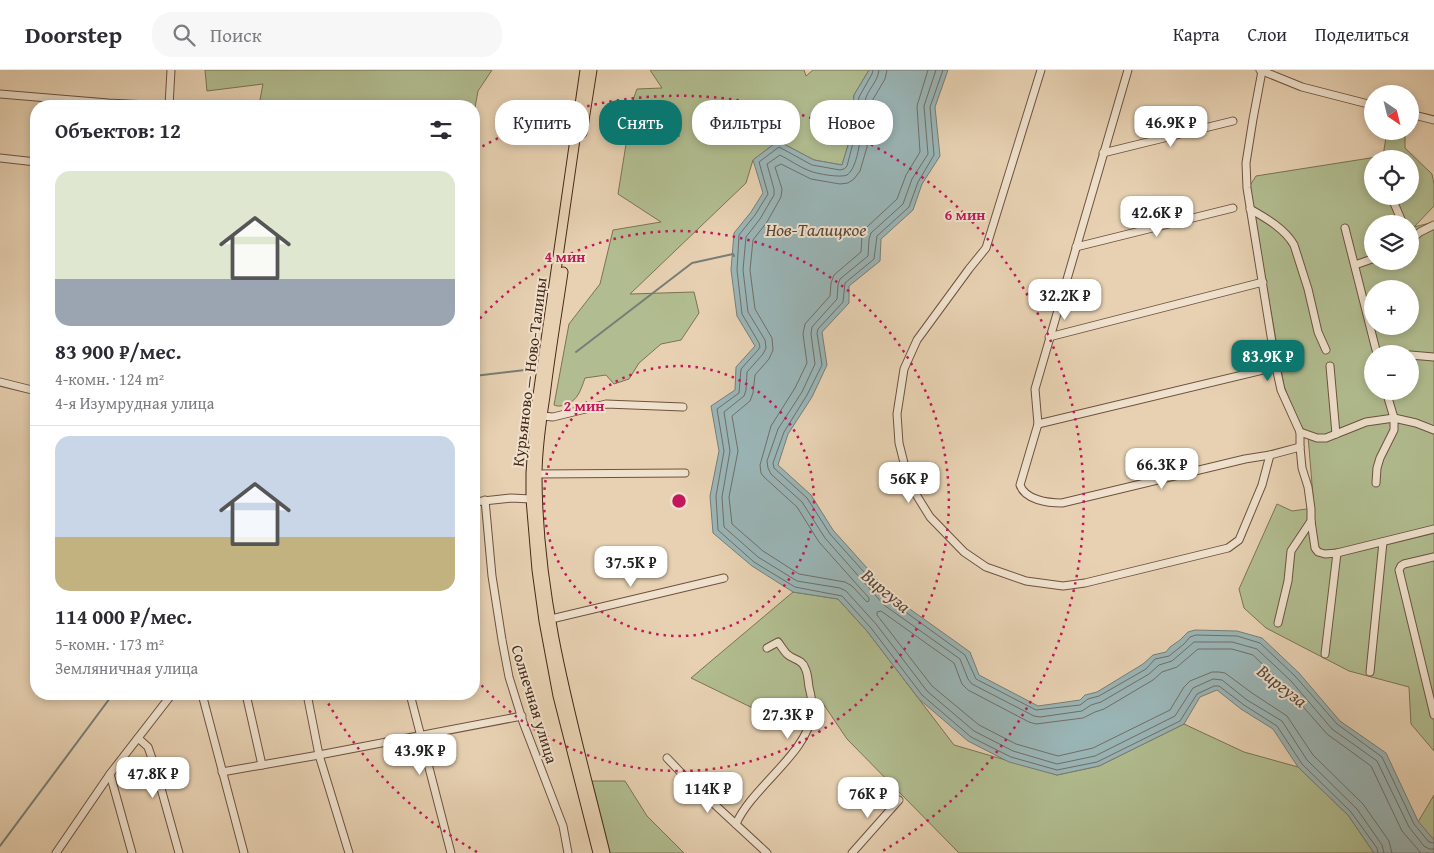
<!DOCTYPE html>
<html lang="ru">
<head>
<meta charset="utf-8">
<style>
	body { margin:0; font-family:"Gentium Book Plus",serif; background:#f7f7f7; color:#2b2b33; height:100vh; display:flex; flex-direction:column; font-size:19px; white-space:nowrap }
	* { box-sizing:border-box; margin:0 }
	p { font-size:16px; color:#7c7c81 }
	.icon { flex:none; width:28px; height:28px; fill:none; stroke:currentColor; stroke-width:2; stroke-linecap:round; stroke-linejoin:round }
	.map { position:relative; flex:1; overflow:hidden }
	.drawer { position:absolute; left:30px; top:30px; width:450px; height:600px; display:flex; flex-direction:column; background:#fff; border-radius:20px; box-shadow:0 2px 8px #0003 }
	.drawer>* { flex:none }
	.banner { position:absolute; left:495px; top:30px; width:475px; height:45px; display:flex; gap:10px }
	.needle { width:32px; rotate:145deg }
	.controls { position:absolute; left:1364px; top:15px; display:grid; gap:10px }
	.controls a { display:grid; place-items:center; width:55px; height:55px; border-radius:50%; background:#fff; box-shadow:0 2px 8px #0003; font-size:25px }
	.price { position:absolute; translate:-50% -42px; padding:0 11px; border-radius:10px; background:#fff; color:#222; font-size:16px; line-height:32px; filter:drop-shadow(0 1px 2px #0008) }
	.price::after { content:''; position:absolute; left:50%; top:30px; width:15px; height:11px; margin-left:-8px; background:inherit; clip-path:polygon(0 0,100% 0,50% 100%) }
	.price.active { background:#0f766e; color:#fff }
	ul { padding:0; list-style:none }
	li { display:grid; align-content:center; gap:10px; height:265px; padding:0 25px }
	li+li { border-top:1px solid #e1e1e2 }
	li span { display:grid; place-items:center; height:155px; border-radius:15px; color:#555 }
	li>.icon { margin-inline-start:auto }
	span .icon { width:90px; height:90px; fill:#fffc; stroke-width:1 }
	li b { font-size:21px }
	h2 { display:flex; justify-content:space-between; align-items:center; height:60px; padding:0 25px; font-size:21px }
	.pill { padding:0 18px; border-radius:20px; background:#fff; box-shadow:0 2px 8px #0003; font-size:18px; line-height:45px }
	.pill.active { background:#0f766e; color:#fff }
	header { display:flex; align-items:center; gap:30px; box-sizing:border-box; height:70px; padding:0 25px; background:#fff; border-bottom:1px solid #e1e1e2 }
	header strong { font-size:24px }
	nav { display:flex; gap:28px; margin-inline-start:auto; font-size:18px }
	.search { width:350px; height:45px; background:#f7f7f7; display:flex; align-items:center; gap:12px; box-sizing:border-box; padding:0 18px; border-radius:20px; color:#7c7c81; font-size:19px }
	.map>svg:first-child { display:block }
	.green { fill:#b1bd90; stroke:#7c7254; fill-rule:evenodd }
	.water { fill:#9ab5b6; stroke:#787d77 }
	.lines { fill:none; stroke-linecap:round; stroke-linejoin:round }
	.shore { stroke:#706e67; stroke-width:1 }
	.stream { stroke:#787d77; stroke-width:2 }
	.minor-casing { stroke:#6e523e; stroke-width:9 }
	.major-casing { stroke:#462818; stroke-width:11 }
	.minor { stroke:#efe1cd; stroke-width:7 }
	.major { stroke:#e7d1b2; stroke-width:9 }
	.ring { fill:none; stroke:#c2185b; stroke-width:2.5; stroke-dasharray:2.5 5 }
	.labels { text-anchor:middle; stroke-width:4; stroke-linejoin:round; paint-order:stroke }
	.street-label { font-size:16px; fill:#462818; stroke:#efe1cd }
	.water-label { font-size:18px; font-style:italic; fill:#574438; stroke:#efe1cd }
	.centre { fill:#c2185b; stroke:#efe1cd; stroke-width:2.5 }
	.ring-label { font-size:15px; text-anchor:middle; font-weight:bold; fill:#c2185b; stroke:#efe1cd; stroke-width:4; stroke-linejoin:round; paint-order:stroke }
</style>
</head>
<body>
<header>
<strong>Doorstep</strong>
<div class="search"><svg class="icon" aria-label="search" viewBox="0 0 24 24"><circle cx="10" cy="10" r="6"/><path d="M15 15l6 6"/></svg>Поиск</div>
<nav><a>Карта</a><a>Слои</a><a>Поделиться</a></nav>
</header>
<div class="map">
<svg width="1434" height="783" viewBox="0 0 1434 783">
	<rect width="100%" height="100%" fill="#e7d1b2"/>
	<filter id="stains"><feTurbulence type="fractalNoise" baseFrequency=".004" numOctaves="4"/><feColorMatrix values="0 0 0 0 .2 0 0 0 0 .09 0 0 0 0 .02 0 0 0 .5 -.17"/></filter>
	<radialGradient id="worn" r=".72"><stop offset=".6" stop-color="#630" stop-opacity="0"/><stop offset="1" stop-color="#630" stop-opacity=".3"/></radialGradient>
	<g class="green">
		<polygon points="205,0 492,0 478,21 474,43 474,36 260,36 259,35 263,14 207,21"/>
		<path d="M650,0H804L806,6L813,0H869L854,25L849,72L842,95L814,90L778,71L753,90L746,113L630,224L694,222L699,243L681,270L661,274L639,293L629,309L614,314L606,305L585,308C581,319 578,331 566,334C561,336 559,337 554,335L569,254L600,214L613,160L661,152L618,124L627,68L680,66L625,52L637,19L662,18Z"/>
		<path d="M1387,61H1405V78L1432,104L1434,114V136L1414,157L1434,152V681L1411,654L1409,617L1349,601L1266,558L1244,538L1239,519L1277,434L1292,441L1314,438L1308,366L1298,351L1284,316L1249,117L1256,106L1383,86ZM1372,89H1410V126H1372ZM1372,154H1410V191H1372ZM1372,219H1410V256H1372ZM1372,284H1410V321H1372Z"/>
		<polygon points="793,522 838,529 867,561 954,675 1057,705 1099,696 1184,654 1244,682 1298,697 1348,745 1374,783 959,783 847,669 822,632 799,630 767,645 691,608"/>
		<polygon points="592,711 625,711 647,746 684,783 610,783"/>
		<polygon points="1434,725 1434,770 1418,752"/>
	</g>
	<polygon class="water" points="869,0 948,0 935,37 940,86 922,114 913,140 881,169 880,191 849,216 849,233 822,262 827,295 812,327 788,364 778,395 811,425 833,460 893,527 970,582 979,605 1038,636 1080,630 1085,625 1097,622 1143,594 1153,585 1166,582 1170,577 1180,570 1188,562 1195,560 1237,561 1262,568 1299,603 1340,651 1386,683 1418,751 1434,770 1434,783 1374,783 1348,745 1298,697 1273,659 1241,639 1217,620 1200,627 1184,654 1099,696 1057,705 1009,692 968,671 919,629 867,561 838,529 793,522 752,496 713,463 710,426 719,381 711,336 735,320 736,297 755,276 737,246 731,200 734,163 751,142 763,123 753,90 778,71 814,90 842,95 849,72 854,25"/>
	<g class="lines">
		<g class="shore">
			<polyline points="873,0 872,4 859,27 853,73 847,96 844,99 840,100 812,95 779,77 759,92 768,124 755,145 739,165 737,200 742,244 759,273 760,277 758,280 741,299 739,323 717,339 724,381 716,426 718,460 754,492 795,517 842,526 871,558 922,625 971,667 1011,687 1057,700 1097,692 1180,651 1197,624 1214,616 1219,616 1244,635 1277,656 1302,694 1351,742 1377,778 1378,783"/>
			<path d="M879,0C878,12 867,20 865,31C862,46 861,96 847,105C841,108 817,104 810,101C799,97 790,90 780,85L767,94L774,119V125L760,149L746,167L743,200L748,242L765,270L766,278L763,284L747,302L746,320L744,326L724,342L730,381L722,427L724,457L758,487L797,511L840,518L846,521L876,554L927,621L974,661L1013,681L1057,694L1095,686L1175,646L1193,618L1213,609L1222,610L1247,630L1282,651L1307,690L1357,739L1382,775L1384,783"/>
			<polyline points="887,0 885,9 872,31 867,77 860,101 854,109 848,113 840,114 811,109 781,94 775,97 782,119 781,127 767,152 753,170 750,200 755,239 772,268 773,280 769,289 755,305 753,323 750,331 732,346 738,381 729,427 732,454 763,481 799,504 845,512 852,516 867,532 869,531 869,528 819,472 797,437 764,407 761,403 760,395 771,356 795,318 807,293 803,264 805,254 830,226 831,213 834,205 861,182 862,166 864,160 868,156 897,129 906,105 920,82 917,36 928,0"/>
			<polyline points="936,0 924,36 928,84 912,109 903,134 871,163 869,169 868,186 840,209 838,215 837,229 812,257 811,264 815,294 802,322 778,359 767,391 768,398 771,404 802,432 825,468 884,535 960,589 968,609 972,614 1034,646 1040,647 1082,641 1091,635 1101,632 1149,604 1159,595 1172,591 1194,572 1232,572 1257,579 1291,611 1332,659 1377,691 1409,757 1424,776 1429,779 1434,779"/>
			<polyline points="943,0 930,37 934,85 918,112 909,137 877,166 874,189 845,213 843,232 818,259 817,263 822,295 807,325 784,362 773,393 774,398 807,428 830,464 889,530 965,585 976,609 1036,640 1080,635 1088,629 1099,626 1146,599 1155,589 1169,586 1184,574 1190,567 1196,565 1237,566 1260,573 1295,606 1337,654 1382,687 1414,754 1429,772 1434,773"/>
			<polyline points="1392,783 1389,771 1363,734 1313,685 1287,646 1252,623 1225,603 1219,602 1212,602 1190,611 1184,617 1170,640 1093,678 1058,686 1016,674 979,655 932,616 877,545 877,542 881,541 954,593 962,614 968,620 1029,652 1036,654 1083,648 1095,642 1104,639 1153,610 1162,602 1177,597 1198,579 1232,579 1253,585 1285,616 1327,664 1371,696 1402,761 1421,783"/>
		</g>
		<g class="stream">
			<polyline points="576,282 692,193 733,184 734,186"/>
			<polyline points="474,306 525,300"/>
			<polyline points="0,776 113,624"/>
		</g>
		<g class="minor-casing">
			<g id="minor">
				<polyline points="1041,0 986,178 969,199 917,270 904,299 897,344 899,373 907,405 917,426 930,447 964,482 986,497 1026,511 1063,516 1085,513 1228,478 1239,470 1262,415 1270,385"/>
				<path d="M1128,0L1035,319L1038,354L1020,415C1025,430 1048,433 1062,433L1245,389L1270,385L1300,377"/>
				<polyline points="1260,0 1302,17 1372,35"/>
				<polyline points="1262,1 1253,49 1246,93 1247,118 1276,297 1281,320 1300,362 1300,377 1302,398 1308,417 1311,439 1311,451 1315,478 1318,482 1325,484 1337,483 1434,459"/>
				<polyline points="0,24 108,33 169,36 171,0"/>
				<polyline points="1410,44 1434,50"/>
				<polyline points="1103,83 1233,51"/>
				<polyline points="0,88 36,92"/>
				<polyline points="1391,126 1403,154"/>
				<path d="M1250,139C1266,148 1285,159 1294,175L1308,219L1318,262L1326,280"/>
				<polyline points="1345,158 1377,284"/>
				<polyline points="1410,170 1420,162 1434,155"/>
				<polyline points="1076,177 1233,138"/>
				<polyline points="1355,195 1372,189"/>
				<polyline points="1049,267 1263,212"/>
				<polyline points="1377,282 1395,284"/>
				<polyline points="1410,285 1434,287"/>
				<polyline points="1330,296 1336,364"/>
				<polyline points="0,312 36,321"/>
				<polyline points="542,346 553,347 606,334 683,337"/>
				<polyline points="1038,354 1276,297"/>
				<polyline points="1300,362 1317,368 1326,368 1366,352 1394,348 1416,353 1434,360"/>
				<polyline points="537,404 685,403"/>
				<polyline points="1376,413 1377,398 1380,388 1394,360 1394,348 1386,321"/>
				<polyline points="485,430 492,506 502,570 509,607 523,652 563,756 568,783"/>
				<polyline points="474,432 511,428 531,429"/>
				<polyline points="547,550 724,508"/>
				<polyline points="1278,553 1288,511 1291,481 1311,451"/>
				<polyline points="1325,584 1337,483"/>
				<polyline points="1370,602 1383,472"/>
				<polyline points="202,624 244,783"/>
				<polyline points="246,624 262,695"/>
				<polyline points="307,624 319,685 349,783"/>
				<polyline points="410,624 451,783"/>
				<polyline points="1434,645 1399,500 1401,496 1404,494 1434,487"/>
				<polyline points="138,668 148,677 155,697 179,783"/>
				<polyline points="667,688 687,709 767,783"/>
				<polyline points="222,702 319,685 522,646"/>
				<polyline points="110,704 132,783"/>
				<path d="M736,754C752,717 808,683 812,643C813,635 811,625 809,617C808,611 808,603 805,598C802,589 793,590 787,584C784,581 781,576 778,572L767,578"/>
				<polyline points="56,783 110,704 172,624"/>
				<polyline points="852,783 899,730"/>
			</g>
		</g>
		<g class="major-casing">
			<g id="major">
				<polyline points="585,0 535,346 531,403 531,429 537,500 544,551 558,626 598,783"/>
				<polyline points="582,63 592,0"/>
				<path d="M563,202C557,243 550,284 545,326C541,352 537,378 537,405C537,535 574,657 605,783"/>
			</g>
		</g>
		<use href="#minor" class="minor"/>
		<use href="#major" class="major"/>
	</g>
	<g class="ring">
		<circle cx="679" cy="431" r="135"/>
		<path d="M475 254A270 270 0 1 1 475 608"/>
		<path d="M477 782A405 405 0 0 1 323 624M476 80A405 405 0 1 1 881 782"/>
	</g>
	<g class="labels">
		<g class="street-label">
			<text transform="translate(529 302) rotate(-83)" y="6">Курьяново — Ново-Талицы</text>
			<text transform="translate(535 634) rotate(73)" y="6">Солнечная улица</text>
		</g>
		<g class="water-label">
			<text x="816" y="166">Нов-Талицкое</text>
			<text transform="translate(886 521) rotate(40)" y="6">Виргуза</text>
			<text transform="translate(1282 616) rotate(38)" y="6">Виргуза</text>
		</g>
	</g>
	<circle cx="679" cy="431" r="8" class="centre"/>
	<g class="ring-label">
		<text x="965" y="150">6 мин</text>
		<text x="565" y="192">4 мин</text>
		<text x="584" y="341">2 мин</text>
	</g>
	<rect width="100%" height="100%" filter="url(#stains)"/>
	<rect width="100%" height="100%" fill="url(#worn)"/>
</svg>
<div class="controls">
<a><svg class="needle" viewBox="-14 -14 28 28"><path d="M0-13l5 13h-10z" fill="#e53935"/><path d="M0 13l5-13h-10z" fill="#7c7c81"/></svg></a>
<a><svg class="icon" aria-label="locate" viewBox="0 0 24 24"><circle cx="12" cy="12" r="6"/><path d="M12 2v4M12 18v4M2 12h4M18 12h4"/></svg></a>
<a><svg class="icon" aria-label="layers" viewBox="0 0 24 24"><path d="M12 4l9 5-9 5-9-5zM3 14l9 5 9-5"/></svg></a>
<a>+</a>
<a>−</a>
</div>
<b class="price" style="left:1171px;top:78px">46.9K ₽</b>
<b class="price" style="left:1157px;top:168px">42.6K ₽</b>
<b class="price" style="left:1065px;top:251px">32.2K ₽</b>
<b class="price active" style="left:1268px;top:312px">83.9K ₽</b>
<b class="price" style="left:1162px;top:420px">66.3K ₽</b>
<b class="price" style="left:909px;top:434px">56K ₽</b>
<b class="price" style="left:631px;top:518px">37.5K ₽</b>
<b class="price" style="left:788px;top:670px">27.3K ₽</b>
<b class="price" style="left:420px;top:706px">43.9K ₽</b>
<b class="price" style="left:153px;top:729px">47.8K ₽</b>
<b class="price" style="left:708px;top:744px">114K ₽</b>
<b class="price" style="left:868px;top:749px">76K ₽</b>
<div class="banner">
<a class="pill">Купить</a>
<a class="pill active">Снять</a>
<a class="pill">Фильтры</a>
<a class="pill">Новое</a>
</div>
<section class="drawer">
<h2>Объектов: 12<svg class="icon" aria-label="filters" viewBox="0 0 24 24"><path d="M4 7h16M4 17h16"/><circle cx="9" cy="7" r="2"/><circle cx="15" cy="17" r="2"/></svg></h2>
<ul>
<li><span style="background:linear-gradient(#dfe7d0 70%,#9aa5b1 0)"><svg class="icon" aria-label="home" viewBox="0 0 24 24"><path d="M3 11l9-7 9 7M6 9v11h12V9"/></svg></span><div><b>83 900 ₽/мес.</b><p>4-комн. · 124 m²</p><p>4-я Изумрудная улица</p></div></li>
<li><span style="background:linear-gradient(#c9d6e8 65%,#c2b280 0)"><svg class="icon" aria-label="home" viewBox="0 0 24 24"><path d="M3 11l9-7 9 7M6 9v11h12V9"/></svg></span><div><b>114 000 ₽/мес.</b><p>5-комн. · 173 m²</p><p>Земляничная улица</p></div></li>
</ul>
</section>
</div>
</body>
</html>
